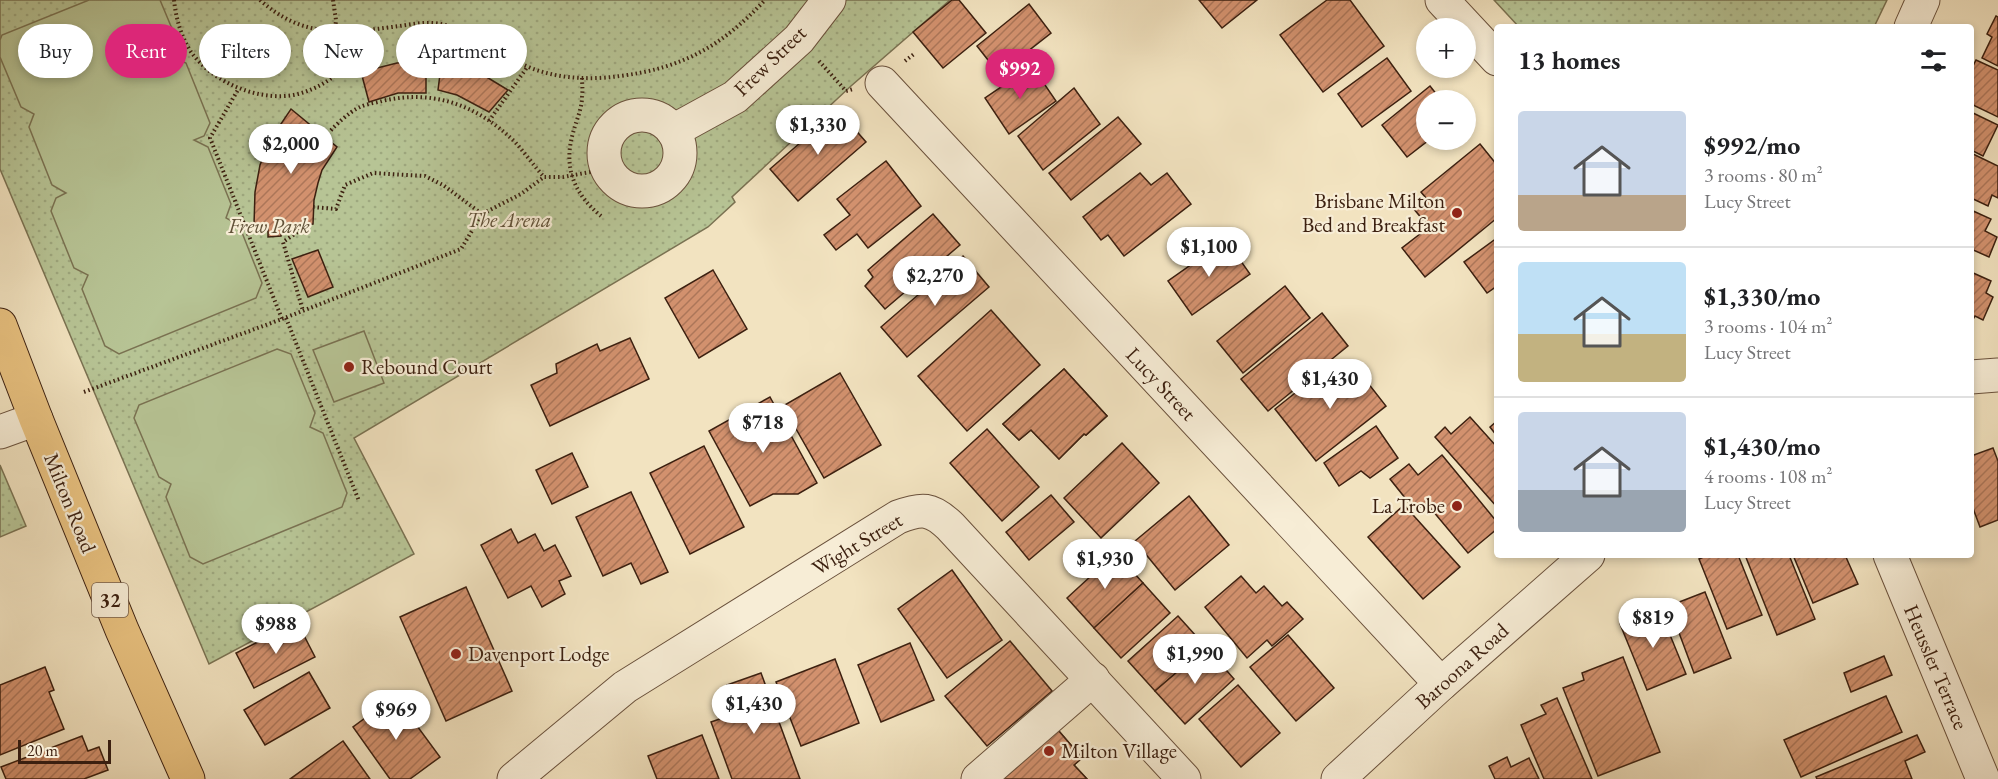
<!DOCTYPE html>
<html lang="en">
<head>
<meta charset="utf-8">
<style>
	body { margin:0; font-family:"EB Garamond",serif; background:#f2f2f2; color:#202124; height:100vh; display:flex; flex-direction:column; font-size:22px; white-space:nowrap }
	* { box-sizing:border-box; margin:0 }
	p { font-size:20px; color:#757577 }
	.icon { flex:none; width:33px; height:33px; fill:none; stroke:currentColor; stroke-width:2; stroke-linecap:round; stroke-linejoin:round }
	.map { position:relative; flex:1; overflow:hidden }
	.details { position:absolute; left:1494px; top:24px; width:480px; height:534px; display:flex; flex-direction:column; background:#fff; border-radius:6px; box-shadow:0 3px 9px #0003 }
	.details>* { flex:none }
	.guide { position:absolute; left:18px; top:24px; width:570px; height:54px; display:flex; gap:12px }
	.tools { position:absolute; left:1416px; top:18px; display:grid; gap:12px }
	.tools a { display:grid; place-items:center; width:60px; height:60px; border-radius:50%; background:#fff; box-shadow:0 3px 9px #0003; font-size:30px }
	.scale { position:absolute; left:18px; bottom:15px; width:93px; box-sizing:border-box; padding-left:6px; border:3px solid #3c2010; border-top:0; font-size:16px; line-height:21px; white-space:nowrap; color:#3c2010; -webkit-text-stroke:4px #f7edd6; paint-order:stroke }
	.price { position:absolute; translate:-50% -51px; padding:0 14px; border-radius:21px; background:#fff; color:#222; font-size:20px; line-height:39px; filter:drop-shadow(0 2px 3px #0008) }
	.price::after { content:''; position:absolute; left:50%; top:36px; width:18px; height:14px; margin-left:-9px; background:inherit; clip-path:polygon(0 0,100% 0,50% 100%) }
	.price.on { background:#db2777; color:#fff }
	ul { padding:0; list-style:none }
	li { display:flex; align-items:center; gap:18px; height:150px; padding:0 24px }
	li+li { border-top:2px solid #e0e0e0 }
	li span { display:grid; place-items:center; flex:none; width:168px; height:120px; border-radius:6px; color:#555 }
	li>.icon { margin-inline-start:auto }
	span .icon { width:72px; height:72px; fill:#fffc; stroke-width:1 }
	li b { font-size:26px }
	h2 { display:flex; justify-content:space-between; align-items:center; height:72px; padding:0 24px; font-size:26px }
	.pill { padding:0 21px; border-radius:27px; background:#fff; box-shadow:0 3px 9px #0003; font-size:21px; line-height:54px }
	.pill.on { background:#db2777; color:#fff }
	.map>svg:first-child { display:block }
	.park { fill:url(#park-dots); stroke:#7a7252; stroke-width:1.5 }
	.pitch { fill:#b7c495; stroke:#7a7252; stroke-width:1.5 }
	.building { fill:url(#building-hatch); stroke:#3c2010; stroke-width:1.5 }
	.lines { fill:none; stroke-linecap:round; stroke-linejoin:round }
	.minor-casing { stroke:#6a513c; stroke-width:35 }
	.major-casing { stroke:#3c2010; stroke-width:35 }
	.path { stroke:#3c2010; stroke-width:4; stroke-dasharray:1.5 3; stroke-linecap:butt }
	.minor { stroke:#f7edd6; stroke-width:33 }
	.major { stroke:#e9c280; stroke-width:33 }
	.poi-dot { fill:#8f2418; stroke:#f7edd6; stroke-width:2 }
	.labels { text-anchor:middle; stroke-width:4.5; stroke-linejoin:round; paint-order:stroke }
	.shield { fill:#f7edd6; stroke:#745e4b; stroke-width:1.5 }
	.shield-label { font-size:20px; font-weight:bold; fill:#3c2010 }
	.street-label { font-size:21px; fill:#3c2010; stroke:#f7edd6 }
	.poi-label { font-size:21px; fill:#3c2010; stroke:#f7edd6; text-anchor:start }
	.park-label { font-size:21px; font-style:italic; fill:#615138; stroke:#f7edd6 }
</style>
</head>
<body>
<div class="map">
<svg width="1998" height="779" viewBox="0 0 1998 779">
	<defs>
		<pattern id="park-dots" width="8" height="8" patternUnits="userSpaceOnUse" patternTransform="scale(1.5)"><rect width="8" height="8" fill="#b7c495"/><path d="M2 2h.1M6 6h.1" fill="none" stroke="#9ea87f" stroke-width="1.8" stroke-linecap="round"/></pattern>
		<pattern id="building-hatch" width="6" height="6" patternUnits="userSpaceOnUse" patternTransform="scale(1.5)"><rect width="6" height="6" fill="#d2916e"/><path d="M-1 1l2-2M0 6l6-6M5 7l2-2" fill="none" stroke="#ac7659"/></pattern>
	</defs>
	<rect width="100%" height="100%" fill="#f2e3c0"/>
	<filter id="stains"><feTurbulence type="fractalNoise" baseFrequency=".00333" numOctaves="4"/><feColorMatrix values="0 0 0 0 .2 0 0 0 0 .09 0 0 0 0 .02 0 0 0 .5 -.17"/></filter>
	<radialGradient id="worn" r=".72"><stop offset=".6" stop-color="#630" stop-opacity="0"/><stop offset="1" stop-color="#630" stop-opacity=".3"/></radialGradient>
	<g class="park">
		<polygon points="0,0 950,0 851,86 732,197 735,202 708,227 354,438 414,554 209,664 0,169"/>
		<polygon points="1494,0 1887,0 1874,27 1519,27"/>
		<polygon points="0,465 26,526 0,537"/>
	</g>
	<g class="pitch">
		<polygon points="89,0 160,0 178,43 173,58 186,63 210,123 204,136 194,140 208,147 231,204 226,218 239,225 262,283 256,298 119,354 105,346 82,289 88,275 74,268 51,211 56,198 66,193 52,185 29,127 34,114 21,107 0,57 0,40 2,35"/>
		<polygon points="364,331 384,383 334,402 313,350"/>
		<polygon points="277,349 291,354 315,413 310,427 323,433 347,493 342,507 203,564 190,557 166,497 171,484 159,477 134,418 139,405"/>
	</g>
	<g class="building">
		<polygon points="952,0 959,0 986,33 943,68 913,32"/>
		<polygon points="1199,0 1257,0 1222,28"/>
		<polygon points="1327,0 1350,0 1384,46 1323,92 1280,35"/>
		<polygon points="1029,4 1051,33 999,74 977,46"/>
		<polygon points="1996,16 1998,17 1998,66 1982,58 1992,37 1987,34"/>
		<polygon points="1387,58 1411,91 1362,127 1338,94"/>
		<polygon points="442,59 480,73 508,90 489,112 457,95 438,90"/>
		<polygon points="1976,60 1998,70 1998,117 1971,104 1971,70"/>
		<polygon points="426,61 426,93 398,93 369,102 361,72 397,63"/>
		<polygon points="1032,66 1056,101 1009,134 985,98"/>
		<polygon points="1430,86 1441,100 1426,100 1426,140 1429,140 1407,157 1382,125"/>
		<polygon points="1074,88 1100,124 1043,170 1018,136"/>
		<polygon points="291,109 337,147 322,170 318,183 314,200 313,224 281,226 281,236 268,237 268,225 254,225 255,192 260,165 270,140"/>
		<polygon points="838,110 866,142 798,201 770,169"/>
		<polygon points="1971,112 1998,125 1983,156 1971,150"/>
		<polygon points="1118,117 1141,144 1071,200 1049,173"/>
		<polygon points="1480,144 1497,165 1497,218 1425,277 1402,248 1429,227 1413,208 1426,198 1421,192"/>
		<polygon points="1971,153 1998,166 1998,198 1992,195 1988,206 1971,198"/>
		<polygon points="886,161 921,206 868,248 857,234 836,250 824,235 850,215 837,199"/>
		<polygon points="1140,173 1151,185 1167,173 1191,204 1124,256 1108,235 1101,240 1083,217"/>
		<polygon points="1971,210 1991,219 1985,231 1997,237 1989,257 1971,249"/>
		<polygon points="933,214 960,245 885,309 865,286 873,277 868,270"/>
		<polygon points="1497,238 1497,286 1487,293 1464,262"/>
		<polygon points="1226,240 1250,274 1192,315 1168,281"/>
		<polygon points="318,250 333,287 308,297 292,259"/>
		<polygon points="963,256 989,287 907,357 881,327"/>
		<polygon points="713,270 747,329 699,358 665,298"/>
		<polygon points="1971,272 1991,281 1986,293 1993,297 1983,320 1975,316 1971,323"/>
		<polygon points="1285,286 1310,318 1243,373 1217,341"/>
		<polygon points="991,310 1040,365 967,431 918,376"/>
		<polygon points="1322,313 1348,346 1268,411 1241,379"/>
		<polygon points="630,338 649,379 550,426 531,385 557,373 556,364 597,344 600,351"/>
		<polygon points="1353,364 1386,406 1316,461 1275,409 1324,370 1333,381"/>
		<polygon points="1064,369 1107,416 1086,435 1084,434 1059,459 1031,430 1019,440 1003,424"/>
		<polygon points="1064,369 1107,416 1086,435 1084,434 1059,459 1031,430 1019,440 1003,424"/>
		<polygon points="840,373 881,445 824,478 783,406"/>
		<polygon points="770,397 817,483 798,494 773,494 750,506 709,431"/>
		<polygon points="1470,417 1497,447 1497,507 1435,437 1445,427 1451,434"/>
		<polygon points="1497,421 1497,436 1490,427"/>
		<polygon points="1376,426 1398,458 1370,478 1361,471 1339,486 1324,463"/>
		<polygon points="987,429 1039,487 1002,521 950,463"/>
		<polygon points="1122,443 1159,483 1101,538 1064,498"/>
		<polygon points="704,446 744,527 690,554 650,473"/>
		<polygon points="1993,448 1998,461 1998,520 1980,527 1971,503 1971,456"/>
		<polygon points="572,453 588,487 552,504 536,470"/>
		<polygon points="1442,455 1497,522 1497,529 1468,553 1427,504 1414,509 1390,479 1409,464 1418,475"/>
		<polygon points="631,492 668,572 641,584 631,563 603,576 576,517"/>
		<polygon points="1051,495 1074,522 1029,560 1006,532"/>
		<polygon points="1189,496 1229,545 1175,590 1135,541"/>
		<polygon points="1404,505 1460,567 1423,599 1368,537"/>
		<polygon points="511,529 518,543 535,534 544,551 555,545 571,576 559,581 565,594 542,607 531,586 508,598 481,545"/>
		<polygon points="1116,553 1143,583 1094,628 1067,598"/>
		<polygon points="1708,555 1738,555 1762,615 1727,629 1699,559"/>
		<polygon points="1745,555 1789,555 1815,619 1777,635"/>
		<polygon points="1793,555 1845,555 1858,584 1813,603"/>
		<polygon points="952,570 1002,640 947,678 898,609"/>
		<polygon points="1241,576 1256,593 1264,586 1282,606 1287,602 1303,619 1272,646 1267,640 1247,658 1205,607"/>
		<polygon points="1143,583 1170,613 1121,658 1094,628"/>
		<polygon points="466,587 512,691 446,721 400,617"/>
		<polygon points="1705,592 1731,658 1694,673 1669,606"/>
		<polygon points="1659,608 1686,674 1647,690 1620,624"/>
		<polygon points="1178,616 1206,647 1155,691 1128,661"/>
		<polygon points="297,622 315,657 254,688 236,653"/>
		<polygon points="1288,635 1334,688 1296,721 1250,667"/>
		<polygon points="1010,641 1052,691 987,746 945,696"/>
		<polygon points="910,643 934,700 881,722 858,665"/>
		<polygon points="1206,647 1234,679 1185,724 1155,691"/>
		<polygon points="1884,656 1892,675 1851,692 1844,673"/>
		<polygon points="1623,657 1660,752 1598,776 1563,688 1584,680 1582,673"/>
		<polygon points="835,659 859,723 801,746 776,682"/>
		<polygon points="45,667 54,690 49,692 64,729 0,755 0,685"/>
		<polygon points="309,672 330,708 265,745 244,710"/>
		<polygon points="761,673 800,779 732,779 711,722 737,713 727,685"/>
		<polygon points="1238,685 1280,733 1241,767 1199,719"/>
		<polygon points="395,696 440,757 410,779 390,779 353,727"/>
		<polygon points="1886,696 1902,732 1801,777 1784,740"/>
		<polygon points="1557,698 1592,779 1544,779 1521,725 1546,714 1541,705"/>
		<polygon points="1052,723 1082,758 1074,765 1087,779 991,779"/>
		<polygon points="1052,723 1082,758 1074,765 1087,779 991,779"/>
		<polygon points="702,735 719,779 657,779 648,756"/>
		<polygon points="1917,735 1925,752 1905,761 1912,779 1817,779 1816,777"/>
		<polygon points="82,736 88,751 99,747 108,770 84,779 6,779 1,767"/>
		<polygon points="343,741 370,779 290,779"/>
		<polygon points="1507,757 1511,767 1529,758 1539,779 1495,779 1489,766"/>
	</g>
	<g class="lines">
		<g class="minor-casing">
			<g id="minor">
				<polyline points="1442,0 1497,59"/>
				<polyline points="1911,27 1923,0"/>
				<polyline points="882,83 1441,684"/>
				<circle cx="642" cy="153" r="38"/>
				<polyline points="673,131 735,97 799,39 829,0"/>
				<polyline points="1971,377 1998,375"/>
				<polyline points="0,432 36,419"/>
				<polyline points="1890,555 1983,779"/>
				<path d="M514,779L625,687L898,517C922,508 931,508 950,526L1184,779"/>
				<polyline points="978,779 1093,679"/>
				<polyline points="1338,779 1441,684 1588,555"/>
			</g>
		</g>
		<g class="major-casing">
			<polyline id="major" points="0,325 36,419 122,630 188,779"/>
		</g>
		<g class="path">
			<path d="M174,0C176,19 181,36 191,52C213,83 261,103 298,94C332,85 357,59 374,30"/>
			<path d="M260,0C301,37 340,34 392,27C408,25 425,21 441,24C466,29 485,45 506,57C514,61 522,64 531,68C559,79 591,80 620,76C683,68 722,46 765,0"/>
			<polyline points="333,0 336,20 335,31"/>
			<polyline points="819,61 846,91 853,89"/>
			<polyline points="905,61 914,54"/>
			<path d="M582,78C582,84 583,90 582,97C582,109 576,121 573,133C563,167 574,194 601,216"/>
			<polyline points="489,121 528,66"/>
			<path d="M325,137C332,128 350,111 360,107C366,104 375,103 382,101C434,89 477,105 515,142C525,153 534,166 544,177"/>
			<polyline points="313,207 336,209 345,185 373,173 425,176 443,185 482,214"/>
			<polyline points="300,224 299,231 283,242 303,311"/>
			<polyline points="286,318 359,501"/>
			<polyline points="282,319 461,249 482,214 521,194 544,177 563,177 607,169"/>
			<polyline points="84,392 282,319 210,138 239,88"/>
		</g>
		<use href="#minor" class="minor"/>
		<use href="#major" class="major"/>
	</g>
	<g class="poi-dot">
		<circle cx="1457" cy="213" r="6"/>
		<circle cx="349" cy="367" r="6"/>
		<circle cx="1457" cy="506" r="6"/>
		<circle cx="456" cy="654" r="6"/>
		<circle cx="1049" cy="751" r="6"/>
	</g>
	<g class="labels">
		<rect class="shield" x="92" y="583" width="36" height="34" rx="4.5"/>
		<g class="shield-label">
			<text x="110" y="607">32</text>
		</g>
		<g class="street-label">
			<text transform="translate(770 61) rotate(-44)" y="7">Frew Street</text>
			<text transform="translate(1161 384) rotate(47)" y="7">Lucy Street</text>
			<text transform="translate(70 503) rotate(68)" y="7">Milton Road</text>
			<text transform="translate(857 544) rotate(-31)" y="7">Wight Street</text>
			<text transform="translate(1462 666) rotate(-42)" y="7">Baroona Road</text>
			<text transform="translate(1936 667) rotate(67)" y="7">Heussler Terrace</text>
		</g>
		<g class="poi-label">
			<text x="1445" y="208" text-anchor="end">Brisbane Milton<tspan x="1445" dy="24">Bed and Breakfast</tspan></text>
			<text x="361" y="374">Rebound Court</text>
			<text x="1445" y="513" text-anchor="end">La Trobe</text>
			<text x="468" y="661">Davenport Lodge</text>
			<text x="1061" y="758">Milton Village</text>
		</g>
		<g class="park-label">
			<text x="509" y="227">The Arena</text>
			<text x="269" y="233">Frew Park</text>
		</g>
	</g>
	<rect width="100%" height="100%" filter="url(#stains)"/>
	<rect width="100%" height="100%" fill="url(#worn)"/>
</svg>
<div class="tools">
<a>+</a>
<a>−</a>
</div>
<div class="scale">20 m</div>
<b class="price on" style="left:1020px;top:100px">$992</b>
<b class="price" style="left:818px;top:156px">$1,330</b>
<b class="price" style="left:291px;top:175px">$2,000</b>
<b class="price" style="left:1209px;top:278px">$1,100</b>
<b class="price" style="left:935px;top:307px">$2,270</b>
<b class="price" style="left:1330px;top:410px">$1,430</b>
<b class="price" style="left:763px;top:454px">$718</b>
<b class="price" style="left:1105px;top:590px">$1,930</b>
<b class="price" style="left:1653px;top:649px">$819</b>
<b class="price" style="left:276px;top:655px">$988</b>
<b class="price" style="left:1195px;top:685px">$1,990</b>
<b class="price" style="left:754px;top:735px">$1,430</b>
<b class="price" style="left:396px;top:741px">$969</b>
<div class="guide">
<a class="pill">Buy</a>
<a class="pill on">Rent</a>
<a class="pill">Filters</a>
<a class="pill">New</a>
<a class="pill">Apartment</a>
</div>
<section class="details">
<h2>13 homes<svg class="icon" aria-label="filters" viewBox="0 0 24 24"><path d="M4 7h16M4 17h16"/><circle cx="9" cy="7" r="2"/><circle cx="15" cy="17" r="2"/></svg></h2>
<ul>
<li><span style="background:linear-gradient(#c9d6e8 70%,#b9a48a 0)"><svg class="icon" aria-label="home" viewBox="0 0 24 24"><path d="M3 11l9-7 9 7M6 9v11h12V9"/></svg></span><div><b>$992/mo</b><p>3 rooms · 80 m²</p><p>Lucy Street</p></div></li>
<li><span style="background:linear-gradient(#bfe0f5 60%,#c2b280 0)"><svg class="icon" aria-label="home" viewBox="0 0 24 24"><path d="M3 11l9-7 9 7M6 9v11h12V9"/></svg></span><div><b>$1,330/mo</b><p>3 rooms · 104 m²</p><p>Lucy Street</p></div></li>
<li><span style="background:linear-gradient(#c9d6e8 65%,#9aa5b1 0)"><svg class="icon" aria-label="home" viewBox="0 0 24 24"><path d="M3 11l9-7 9 7M6 9v11h12V9"/></svg></span><div><b>$1,430/mo</b><p>4 rooms · 108 m²</p><p>Lucy Street</p></div></li>
</ul>
</section>
</div>
</body>
</html>
